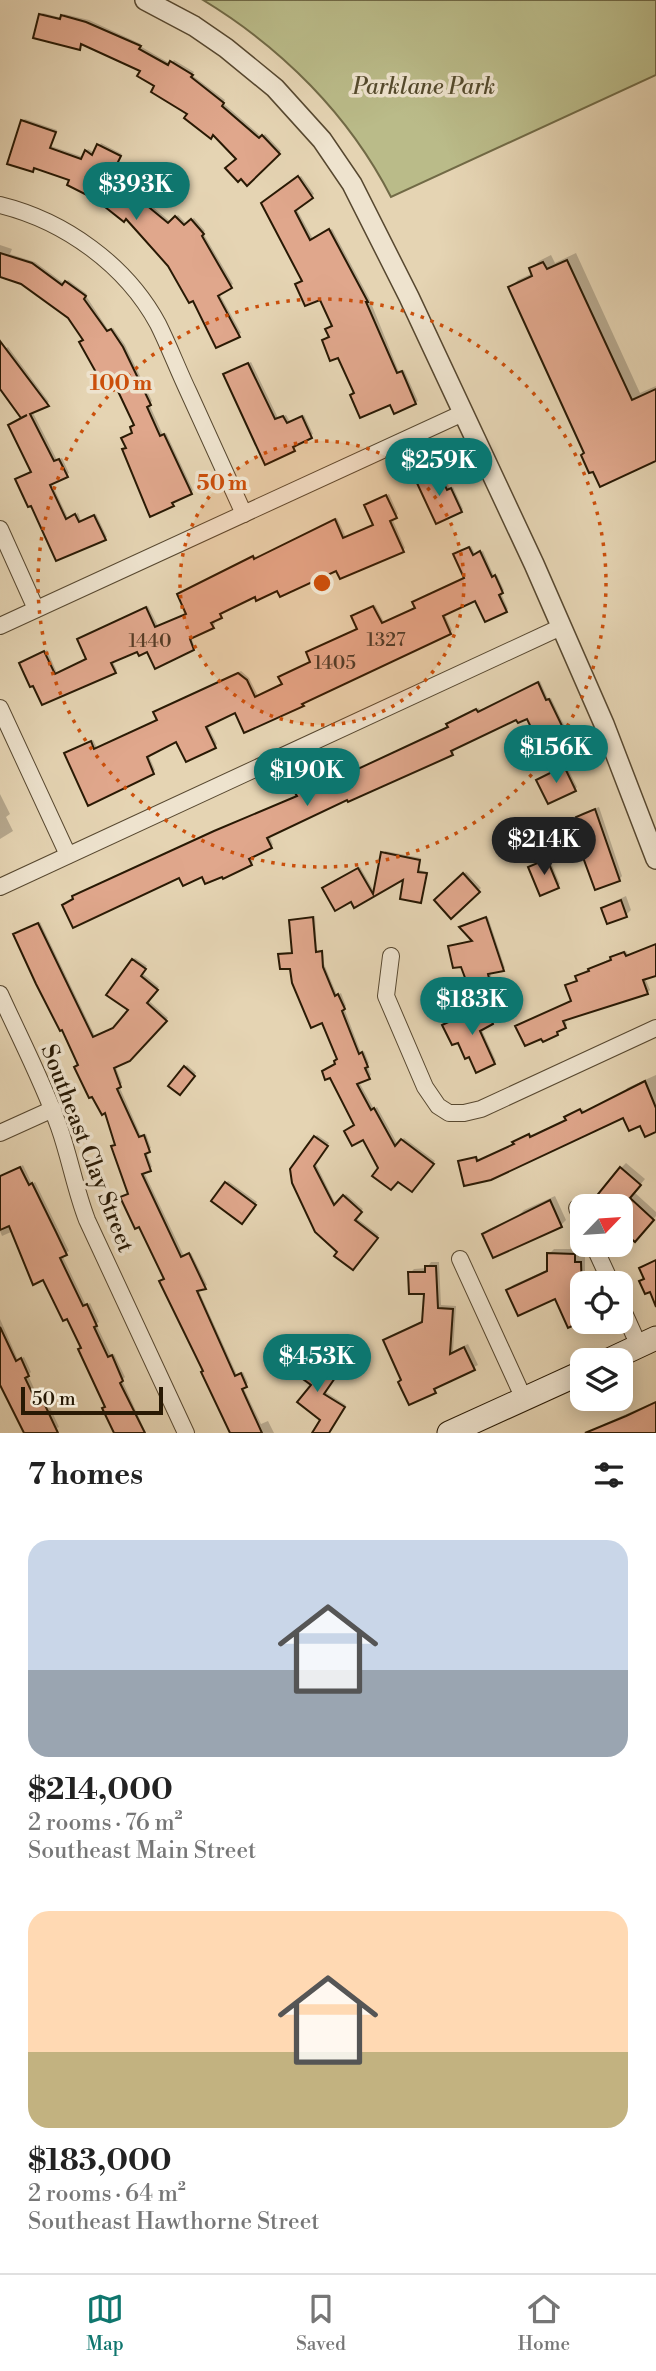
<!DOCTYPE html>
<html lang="en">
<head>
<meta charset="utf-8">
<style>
	body { margin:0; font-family:"Libre Bodoni",serif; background:#f6f6f6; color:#222; height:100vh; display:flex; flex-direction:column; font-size:26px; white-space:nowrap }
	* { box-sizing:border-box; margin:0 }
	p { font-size:23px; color:#767676 }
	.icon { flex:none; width:38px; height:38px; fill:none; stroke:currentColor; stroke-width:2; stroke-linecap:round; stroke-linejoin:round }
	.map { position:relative; height:1433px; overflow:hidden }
	.details { display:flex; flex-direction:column; background:#fff; flex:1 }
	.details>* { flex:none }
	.needle { width:46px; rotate:65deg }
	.tools { position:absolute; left:570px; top:1194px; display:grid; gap:14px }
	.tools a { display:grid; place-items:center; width:63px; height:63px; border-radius:14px; background:#fff; box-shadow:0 4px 18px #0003; font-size:35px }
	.scale { position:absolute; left:21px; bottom:18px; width:142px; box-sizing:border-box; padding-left:7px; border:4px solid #281904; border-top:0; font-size:19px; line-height:24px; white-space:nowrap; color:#281904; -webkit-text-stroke:5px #eee3ce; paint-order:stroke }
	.price { position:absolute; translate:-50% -60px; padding:0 16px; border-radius:24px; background:#0f766e; color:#fff; font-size:23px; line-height:46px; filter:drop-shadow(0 2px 4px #0008) }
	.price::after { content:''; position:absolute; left:50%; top:42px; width:21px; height:16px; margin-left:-10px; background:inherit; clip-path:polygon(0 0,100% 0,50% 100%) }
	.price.selected { background:#222; color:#fff }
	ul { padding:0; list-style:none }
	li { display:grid; align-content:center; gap:14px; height:371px; padding:0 28px }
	li span { display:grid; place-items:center; height:217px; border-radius:21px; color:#555 }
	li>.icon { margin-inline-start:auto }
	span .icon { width:126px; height:126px; fill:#fffc; stroke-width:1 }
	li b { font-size:30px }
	h2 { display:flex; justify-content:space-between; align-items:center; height:84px; padding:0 28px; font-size:30px }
	.tabs { display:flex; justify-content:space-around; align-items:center; height:98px; border-top:2px solid #e0e0e0; background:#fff; font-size:19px; color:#767676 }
	.tabs a { display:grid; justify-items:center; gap:4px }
	.tabs .selected { color:#0f766e }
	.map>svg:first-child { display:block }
	.green { fill:#babb89; stroke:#716a46; stroke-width:2 }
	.shadow { fill:#0003 }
	.building { fill:#e0a78c; stroke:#281904; stroke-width:2 }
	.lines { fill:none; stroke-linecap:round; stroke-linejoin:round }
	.minor-casing { stroke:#574830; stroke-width:18 }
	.tertiary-casing { stroke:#574830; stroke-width:22 }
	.secondary-casing { stroke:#281904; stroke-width:25 }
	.minor { stroke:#eee3ce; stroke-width:16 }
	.tertiary { stroke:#eee3ce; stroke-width:19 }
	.secondary { stroke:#eee3ce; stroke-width:23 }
	.ring { fill:none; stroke:#cb4f0b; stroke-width:3.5; stroke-dasharray:3.5 7 }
	.labels { text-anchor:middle; stroke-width:7; stroke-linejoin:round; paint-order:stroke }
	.number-label { font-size:19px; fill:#563c26 }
	.park-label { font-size:23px; font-style:italic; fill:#544a2c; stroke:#eee3ce }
	.street-label { font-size:23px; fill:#281904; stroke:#eee3ce }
	.centre { fill:#cb4f0b; stroke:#eee3ce; stroke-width:3.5 }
	.ring-label { font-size:21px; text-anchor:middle; font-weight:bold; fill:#cb4f0b; stroke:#eee3ce; stroke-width:7; stroke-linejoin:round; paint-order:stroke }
</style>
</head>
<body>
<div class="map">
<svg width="656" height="1433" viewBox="0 0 656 1433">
	<rect width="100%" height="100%" fill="#e5d4b3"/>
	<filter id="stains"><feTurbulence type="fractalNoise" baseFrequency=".00286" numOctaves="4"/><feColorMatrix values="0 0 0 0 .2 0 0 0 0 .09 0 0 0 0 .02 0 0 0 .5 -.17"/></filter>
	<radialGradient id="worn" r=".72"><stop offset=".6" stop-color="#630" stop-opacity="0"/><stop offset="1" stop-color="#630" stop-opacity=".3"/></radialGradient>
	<path class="green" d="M203,0H656V75L391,197C349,115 282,48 203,0Z"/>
	<g class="shadow">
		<polygon points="43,13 62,18 64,14 89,20 141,44 140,46 171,64 174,60 194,72 192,75 225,100 223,103 262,137 265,134 281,151 247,183 238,159 214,133 157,86 142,70 82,43 79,48 41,15"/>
		<polygon points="25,119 57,130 51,146 83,157 88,149 95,153 101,143 122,154 112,173 171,222 178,215 187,224 194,218 205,231 203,233 233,284 219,293 241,333 217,346 193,298 169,265 127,217 72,179 35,167 32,170 22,121"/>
		<polygon points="301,176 314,194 296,208 313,239 332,229 369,298 399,372 404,370 418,401 415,403 391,403 352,395 356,392 327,329 334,325 321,297 304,280 266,201"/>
		<polygon points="0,245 12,249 10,254 35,262 65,284 68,280 87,294 86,296 109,331 113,328 125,345 152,401 149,404 163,435 166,433 193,490 191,492 174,500 173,505 124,450 134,433 136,424 117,385 70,317 22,282 0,276"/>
		<polygon points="576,253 640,393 656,386 656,459 586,452 510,288 518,280 533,273 531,269 539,261 551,255 555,263"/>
		<polygon points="8,347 49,402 32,411 57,460 62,458 69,473 51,482 68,518 78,513 81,521 96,514 107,537 57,559 33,471 23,418 0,386 0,352"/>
		<polygon points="251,362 278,418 286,415 290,422 304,415 313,434 295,444 296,447 294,449 266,463 228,372"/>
		<polygon points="441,470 450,489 453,487 463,509 461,511 418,481"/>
		<polygon points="389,494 398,514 392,518 405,548 403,550 337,568 255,595 221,611 221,616 213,620 215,624 213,627 191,637 195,647 193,649 138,649 112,660 117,670 115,672 42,703 23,662 47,650 57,673 88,658 81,637 148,606 158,626 187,613 181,592 255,556 256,558 337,518 346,537 375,525 368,504"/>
		<polygon points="471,546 475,554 483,551 494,576 497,575 504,590 501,593 508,609 506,611 476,599 444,613 452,630 450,632 304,701 303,705 236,711 207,724 217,744 215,746 177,739 148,754 155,770 153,772 68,751 93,740 97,748 159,719 155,712 157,710 241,671 249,678 258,696 284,684 312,661 308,652 310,650 358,628 355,615 375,605 384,622 417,608 416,600 466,577 456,554"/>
		<polygon points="540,681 548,699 551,698 565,727 563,729 528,717 517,718 452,748 454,752 452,754 348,797 269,835 273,845 251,857 253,862 251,864 203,875 180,875 75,899 76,895 114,876 218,829 299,795 299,791 315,784 317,787 334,779 334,780 449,726 450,722 479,708 480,711"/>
		<polygon points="566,765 577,787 575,789 540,778"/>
		<polygon points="0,794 10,814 6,817 13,831 0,839"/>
		<polygon points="599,807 622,876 619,880 582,850 572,833 581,827 578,817 582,813"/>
		<polygon points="385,851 421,858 419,870 428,872 421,901 405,877 355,906 352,900 326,887 360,867 375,893"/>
		<polygon points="549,858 560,884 558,886 530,867"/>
		<polygon points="466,872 481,888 452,916 436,900"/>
		<polygon points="626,896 631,910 626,915 603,909 609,904"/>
		<polygon points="315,916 317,951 323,950 324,964 337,995 341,993 346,1006 344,1008 361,1053 364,1051 369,1063 367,1065 371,1075 359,1082 374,1109 377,1107 398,1145 404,1138 435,1161 414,1188 380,1169 356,1125 337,1063 338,1058 323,1021 292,967 280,955 293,952 291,920"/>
		<polygon points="488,917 505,968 490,972 495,990 492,992 462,965 450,947 474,940 461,927"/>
		<polygon points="40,922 95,1036 116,1027 130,1010 133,960 135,958 147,966 142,973 159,987 148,1000 168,1018 129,1059 115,1065 122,1083 119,1086 141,1136 146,1134 151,1148 146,1151 152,1167 144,1172 184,1256 191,1253 207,1285 198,1289 237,1375 243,1372 248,1383 243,1387 261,1424 268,1421 274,1433 232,1433 205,1370 161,1281 165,1278 124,1195 130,1193 113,1147 115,1145 106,1111 80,1064 17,933"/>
		<polygon points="656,944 656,974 645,978 650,990 647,993 565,1019 567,1025 558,1030 557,1033 520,1024 572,1000 567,985 578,980 577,976 579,974 626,951 628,955"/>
		<polygon points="487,1004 494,1021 481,1028 496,1061 494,1063 470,1055 447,1023"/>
		<polygon points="187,1065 196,1073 180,1093 170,1086"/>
		<polygon points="656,1075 656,1130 624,1116 490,1179 460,1161 477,1156 479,1160 515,1144 517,1140 531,1134 532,1136 567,1119 569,1115 583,1109 584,1112 625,1092 627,1088"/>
		<polygon points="317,1135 329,1143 315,1162 336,1205 346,1194 363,1209 355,1217 379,1235 353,1268 340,1251 292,1169"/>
		<polygon points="626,1163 645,1179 634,1192 656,1212 656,1216 635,1239 621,1168"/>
		<polygon points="23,1165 32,1184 35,1182 69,1251 62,1255 86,1305 90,1303 99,1322 96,1324 111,1355 114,1354 125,1377 122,1380 146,1433 116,1433 80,1350 83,1347 44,1278 34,1282 11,1232 2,1236 0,1231 0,1176"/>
		<polygon points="228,1181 257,1202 244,1219 213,1200"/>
		<polygon points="555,1196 566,1220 561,1225 484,1234 489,1229 518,1216 524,1210"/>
		<polygon points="554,1249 579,1249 579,1257 585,1257 585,1271 591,1283 583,1283 583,1319 556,1297 508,1290 513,1285 549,1269 549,1254"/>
		<polygon points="431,1262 439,1262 441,1305 456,1306 453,1351 468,1344 478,1365 438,1385 435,1391 403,1379 385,1340 424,1320 426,1292 410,1273 414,1269 427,1268"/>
		<polygon points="0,1319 18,1360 24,1357 31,1372 28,1375 41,1404 47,1401 59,1427 57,1428 59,1433 26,1433 0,1379"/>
		<polygon points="304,1351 336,1375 324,1391 346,1405 328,1433 320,1433 322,1420 313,1384 291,1368"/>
		<polygon points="656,1401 656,1433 594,1433 604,1424"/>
	</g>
	<g class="building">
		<polygon points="39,14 60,19 61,15 86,22 141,46 139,49 168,65 170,61 193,75 191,77 224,103 222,106 259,138 262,135 280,154 247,186 241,179 238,182 225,168 236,159 213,135 211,139 184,118 187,114 151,92 154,86 137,76 140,71 81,44 80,50 33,38"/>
		<polygon points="21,120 56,132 50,148 81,159 85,150 92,155 97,144 121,156 111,176 168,223 175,216 184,225 191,219 204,234 202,236 232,288 218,296 240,337 216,348 193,301 189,303 168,266 126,219 124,222 95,199 67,185 69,180 34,168 33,172 7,164"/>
		<polygon points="298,176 313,198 295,211 310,240 329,229 368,302 366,302 397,373 402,371 416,404 394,414 390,405 360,418 350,395 354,393 338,358 330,361 322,340 329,337 325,329 332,326 320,300 305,306 295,284 302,281 261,203"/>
		<polygon points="0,253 32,263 62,285 65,281 86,296 84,299 107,331 111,329 123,347 151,405 147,407 160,436 164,434 192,494 172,503 174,506 150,517 122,449 126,448 121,438 132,433 130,427 134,425 116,387 107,392 79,342 83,340 68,318 21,284 0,277"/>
		<polygon points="567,260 632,400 656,389 656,461 600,487 593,472 589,473 581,455 584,453 508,287 532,276 529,268 543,262 547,269"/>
		<polygon points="0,341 49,406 30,414 54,461 59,459 68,477 50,485 66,519 75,514 79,522 94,515 106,540 56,561 31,506 28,507 15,479 31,472 8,425 27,415 21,418 0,389"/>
		<polygon points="248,363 275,419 283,416 287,423 302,416 312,438 293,447 295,451 265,465 223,374"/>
		<polygon points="438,471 447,490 451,488 462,512 436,524 416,481"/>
		<polygon points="386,495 397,518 390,521 404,552 340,579 336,571 280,597 277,591 256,601 255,597 220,614 222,618 211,623 214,628 190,639 194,650 155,669 147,652 139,656 137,652 111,663 116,673 42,705 33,686 30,687 19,663 44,651 55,674 86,659 77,639 146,607 155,627 186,614 177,594 253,556 254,559 335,519 343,538 373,525 364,505"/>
		<polygon points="469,547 473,555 480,551 492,577 495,575 503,593 499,595 507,612 485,622 475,601 443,616 451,634 302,704 304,706 244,733 235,713 206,727 216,748 186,762 176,742 147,757 154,774 88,806 64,753 91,741 94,749 157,720 153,712 238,673 247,680 255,697 282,684 278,677 310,662 306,652 357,629 351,616 373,606 382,623 415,608 412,602 464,578 453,554"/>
		<polygon points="538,682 546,700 549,699 564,730 538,742 527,719 518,723 516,720 451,751 453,755 348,802 347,800 267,838 272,848 249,859 252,865 223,879 222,877 205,884 202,877 183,886 179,878 73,928 62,905 73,899 72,896 214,831 297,796 295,793 313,785 314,788 331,779 332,781 448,727 446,724 476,709 478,712"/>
		<polygon points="564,766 576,791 548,804 536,780"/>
		<polygon points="595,809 620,881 595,890 581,852 577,853 570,833 580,829 576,817"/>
		<polygon points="381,852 420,860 418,872 427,873 421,903 400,899 403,880 354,908 351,902 335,911 322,888 358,868 373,894"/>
		<polygon points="547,859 559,888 540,896 528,867"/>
		<polygon points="463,873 480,892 451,919 434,900"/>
		<polygon points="621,900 627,917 607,924 601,908"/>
		<polygon points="313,917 316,952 322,951 323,967 335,996 338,994 345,1009 342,1011 359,1054 362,1052 368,1067 365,1068 370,1079 357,1084 371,1110 374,1108 395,1146 401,1139 434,1164 412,1192 398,1182 391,1190 372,1176 378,1168 363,1140 352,1146 344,1131 354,1125 330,1078 325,1080 322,1071 335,1064 334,1061 337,1059 322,1023 311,1028 292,983 290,969 280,969 278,954 292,953 289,920"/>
		<polygon points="486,917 504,971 488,974 493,994 473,999 461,967 453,968 448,946 472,941 459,927"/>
		<polygon points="38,923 93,1037 113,1028 128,1010 106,995 132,959 146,969 141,976 158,990 147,1003 167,1021 130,1061 114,1068 121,1087 117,1089 139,1137 144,1135 150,1152 145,1154 151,1171 142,1174 181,1257 189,1253 206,1289 197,1291 235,1376 241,1373 247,1387 242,1389 262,1433 230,1433 201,1372 203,1371 159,1281 164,1279 139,1227 135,1229 120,1197 128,1194 111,1146 115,1145 105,1113 102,1115 92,1097 89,1098 74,1067 78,1065 62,1030 60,1031 36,984 13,934"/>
		<polygon points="656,944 656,976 643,980 648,994 563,1021 566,1028 557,1032 558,1035 543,1042 541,1039 525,1046 515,1026 571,1001 565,985 577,981 575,976 589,971 588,969 611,960 610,957 624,952 626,956"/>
		<polygon points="485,1005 493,1024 480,1031 495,1064 476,1073 469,1057 465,1059 458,1043 452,1045 442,1025"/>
		<polygon points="184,1066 195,1076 180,1095 168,1086"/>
		<polygon points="645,1081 656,1108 656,1132 645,1137 640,1126 629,1131 623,1118 491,1180 464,1186 458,1161 476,1157 477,1161 514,1144 512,1142 529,1134 530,1137 566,1120 564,1117 580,1109 582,1113"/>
		<polygon points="314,1136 328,1146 314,1166 334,1205 343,1195 362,1212 355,1220 378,1238 353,1270 334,1256 337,1252 315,1232 292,1183 290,1169"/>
		<polygon points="20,1167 29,1185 32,1183 56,1232 67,1255 60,1258 83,1306 87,1304 97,1326 94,1327 108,1357 112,1355 123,1381 120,1383 145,1433 114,1433 102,1408 105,1407 78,1349 81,1348 67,1319 63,1321 43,1280 33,1285 9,1226 0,1230 0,1176"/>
		<polygon points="620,1167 641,1185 630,1198 654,1220 635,1242 621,1230 621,1206 603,1206 594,1199"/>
		<polygon points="225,1182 256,1205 242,1224 211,1201"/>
		<polygon points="550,1200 562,1227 493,1258 482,1234"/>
		<polygon points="547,1253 575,1254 575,1262 581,1262 583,1321 568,1328 555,1299 518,1316 506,1290 547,1271"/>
		<polygon points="656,1260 656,1307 650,1292 645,1294 639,1281 644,1279 639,1268"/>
		<polygon points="425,1266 436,1266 438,1308 453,1309 450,1354 464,1347 475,1370 434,1389 436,1393 409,1405 398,1382 401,1380 383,1340 422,1322 424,1294 409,1294 408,1272 425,1272"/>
		<polygon points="0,1327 16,1361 21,1358 29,1376 25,1378 38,1405 44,1403 58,1433 24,1433 0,1385"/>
		<polygon points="301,1352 335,1378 324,1394 345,1407 329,1433 312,1433 320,1420 297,1402 311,1385 289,1369"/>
		<polygon points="656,1402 656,1433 585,1433 626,1416"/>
	</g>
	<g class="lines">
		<g class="minor-casing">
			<g id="minor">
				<path d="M0,205C65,221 126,265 158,324C169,346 178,370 189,393C207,433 226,474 244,514"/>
				<polyline points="0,529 36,609"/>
				<polyline points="0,626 463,413"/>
				<polyline points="0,708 68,855"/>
				<polyline points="0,887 561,627"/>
				<polyline points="391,956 386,996 425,1087 438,1106 449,1113 464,1113 481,1109 656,1028"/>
				<path d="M0,994C20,1038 43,1082 59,1127C70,1158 75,1189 87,1220L186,1433"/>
				<polyline points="0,1133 53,1109"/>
				<polyline points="577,1208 583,1222"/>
				<polyline points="593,1244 611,1283"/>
				<polyline points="460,1259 524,1399"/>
				<polyline points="621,1306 639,1346"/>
			</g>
		</g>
		<g class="tertiary-casing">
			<polyline id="tertiary" points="145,0 194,26 226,48 275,88 322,140 352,184 409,297 534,564 604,724 656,859"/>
		</g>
		<g class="secondary-casing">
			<g id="secondary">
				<polyline points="609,1360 656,1338"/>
				<polyline points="449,1433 583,1372"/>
			</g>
		</g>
		<use href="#minor" class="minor"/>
		<use href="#tertiary" class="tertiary"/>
		<use href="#secondary" class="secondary"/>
	</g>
	<circle cx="322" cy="583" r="142" fill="#cb4f0b" fill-opacity=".12"/>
	<g class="ring">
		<circle cx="322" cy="583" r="142"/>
		<circle cx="322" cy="583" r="284"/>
	</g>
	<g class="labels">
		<g class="number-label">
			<text x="386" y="646">1327</text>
			<text x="150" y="647">1440</text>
			<text x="335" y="669">1405</text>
		</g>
		<g class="park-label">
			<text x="424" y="94">Parklane Park</text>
		</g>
		<g class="street-label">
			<text transform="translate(88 1148) rotate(69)" y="8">Southeast Clay Street</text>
		</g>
	</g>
	<circle cx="322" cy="583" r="10" class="centre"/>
	<g class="ring-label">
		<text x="121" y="390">100 m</text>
		<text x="222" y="490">50 m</text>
	</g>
	<rect width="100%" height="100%" filter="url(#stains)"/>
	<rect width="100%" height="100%" fill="url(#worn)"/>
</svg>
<div class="tools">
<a><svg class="needle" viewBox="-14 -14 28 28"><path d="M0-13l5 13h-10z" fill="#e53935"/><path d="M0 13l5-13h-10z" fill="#767676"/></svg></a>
<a><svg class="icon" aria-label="locate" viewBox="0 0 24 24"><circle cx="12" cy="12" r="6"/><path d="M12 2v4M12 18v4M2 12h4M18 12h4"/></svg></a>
<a><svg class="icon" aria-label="layers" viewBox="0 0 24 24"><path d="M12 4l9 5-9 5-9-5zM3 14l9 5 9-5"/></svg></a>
</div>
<div class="scale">50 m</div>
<b class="price" style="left:136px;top:222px">$393K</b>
<b class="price" style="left:439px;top:498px">$259K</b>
<b class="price" style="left:556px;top:785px">$156K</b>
<b class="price" style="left:307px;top:808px">$190K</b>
<b class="price selected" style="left:544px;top:877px">$214K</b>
<b class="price" style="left:472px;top:1037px">$183K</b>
<b class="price" style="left:317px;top:1394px">$453K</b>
</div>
<section class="details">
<h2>7 homes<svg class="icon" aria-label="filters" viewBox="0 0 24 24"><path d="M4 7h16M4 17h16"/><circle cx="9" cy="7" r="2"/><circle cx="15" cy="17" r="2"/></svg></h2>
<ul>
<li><span style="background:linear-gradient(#c9d6e8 60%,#9aa5b1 0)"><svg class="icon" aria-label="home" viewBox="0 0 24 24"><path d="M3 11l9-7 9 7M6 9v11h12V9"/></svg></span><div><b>$214,000</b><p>2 rooms · 76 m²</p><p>Southeast Main Street</p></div></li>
<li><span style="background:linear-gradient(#ffd9b3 65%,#c2b280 0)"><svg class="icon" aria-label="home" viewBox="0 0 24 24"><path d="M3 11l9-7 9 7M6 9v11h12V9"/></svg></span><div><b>$183,000</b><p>2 rooms · 64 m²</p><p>Southeast Hawthorne Street</p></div></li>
</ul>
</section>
<nav class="tabs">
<a class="selected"><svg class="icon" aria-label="map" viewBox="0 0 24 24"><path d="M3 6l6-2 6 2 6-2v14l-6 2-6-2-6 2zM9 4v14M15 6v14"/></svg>Map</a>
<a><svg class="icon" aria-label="saved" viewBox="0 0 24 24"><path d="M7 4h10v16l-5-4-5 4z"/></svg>Saved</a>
<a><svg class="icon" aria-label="home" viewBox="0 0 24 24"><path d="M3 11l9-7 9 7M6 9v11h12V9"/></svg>Home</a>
</nav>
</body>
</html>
